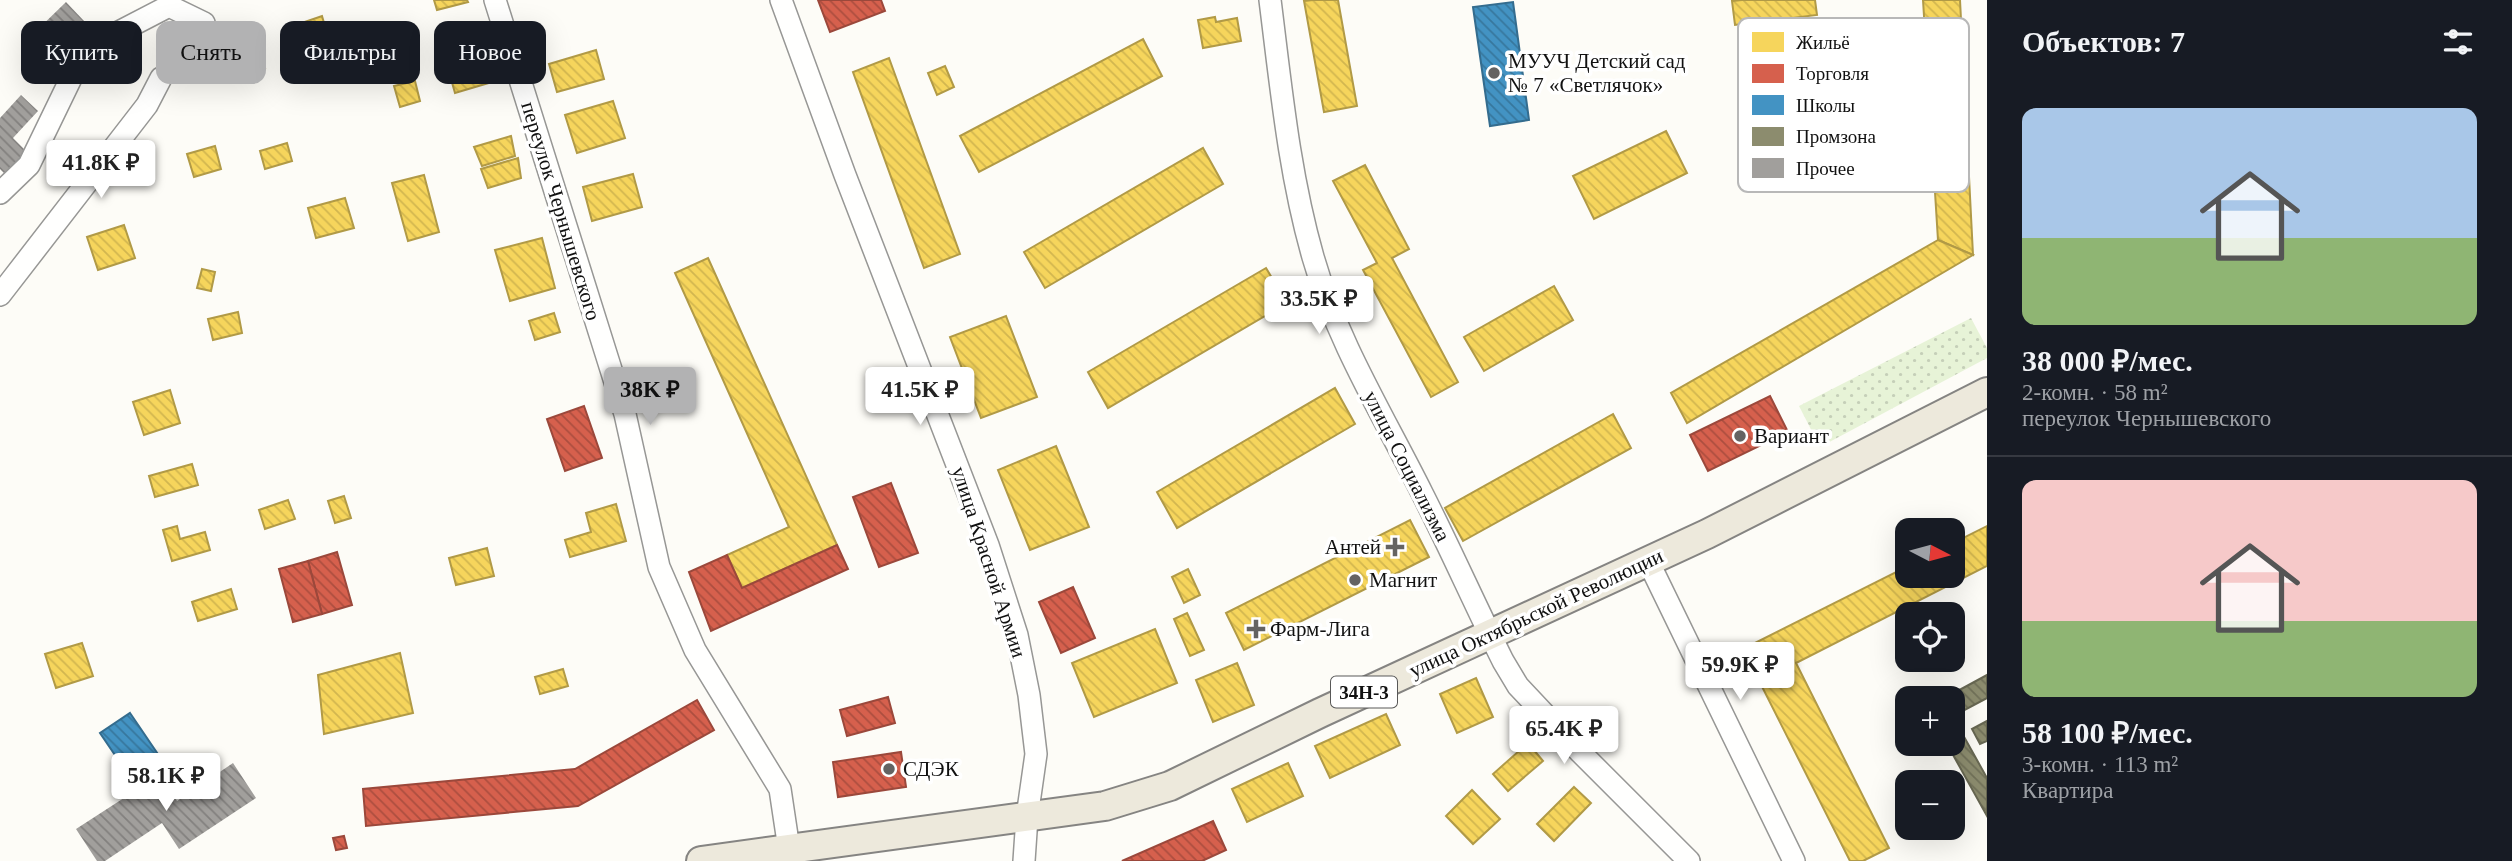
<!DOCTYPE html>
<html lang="ru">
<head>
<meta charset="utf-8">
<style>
	body { margin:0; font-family:Georgia,serif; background:#20242c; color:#f1f3f6; height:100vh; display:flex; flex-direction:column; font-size:26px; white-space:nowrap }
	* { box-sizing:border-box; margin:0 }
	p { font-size:23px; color:#9ea1a6 }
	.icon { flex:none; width:38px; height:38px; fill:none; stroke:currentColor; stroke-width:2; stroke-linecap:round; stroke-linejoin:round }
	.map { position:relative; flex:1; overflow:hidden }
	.side { display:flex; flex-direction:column; background:#171b24; width:525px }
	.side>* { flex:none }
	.guide { position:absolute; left:21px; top:21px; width:665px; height:63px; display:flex; gap:14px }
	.needle { width:46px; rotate:96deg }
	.fabs { position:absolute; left:1895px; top:518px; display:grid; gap:14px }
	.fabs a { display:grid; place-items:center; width:70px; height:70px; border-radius:14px; background:#171b24; box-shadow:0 7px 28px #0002; font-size:35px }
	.price { position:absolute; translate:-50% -60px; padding:0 16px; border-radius:7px; background:#fff; color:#222; font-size:23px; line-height:46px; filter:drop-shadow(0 2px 4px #0008) }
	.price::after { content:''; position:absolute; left:50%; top:42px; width:21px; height:16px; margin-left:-10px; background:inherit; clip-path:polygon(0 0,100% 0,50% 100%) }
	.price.selected { background:#b2b2b3; color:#111 }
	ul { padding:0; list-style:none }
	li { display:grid; align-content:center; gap:14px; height:371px; padding:0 35px }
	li+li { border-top:2px solid #363941 }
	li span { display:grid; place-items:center; height:217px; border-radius:14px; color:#555 }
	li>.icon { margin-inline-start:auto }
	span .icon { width:126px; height:126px; fill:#fffc; stroke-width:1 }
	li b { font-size:30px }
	h2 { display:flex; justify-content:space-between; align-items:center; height:84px; padding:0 35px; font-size:30px }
	.chip { padding:0 24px; border-radius:14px; background:#171b24; box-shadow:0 7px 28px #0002; font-size:24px; line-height:63px }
	.chip.selected { background:#b2b2b3; color:#111 }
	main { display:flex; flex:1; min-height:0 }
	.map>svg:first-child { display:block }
	.green { fill:url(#green-dots) }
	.homes { fill:url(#homes-back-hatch); stroke:#b19a46; stroke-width:2 }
	.shops { fill:url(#shops-back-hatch); stroke:#9b483b; stroke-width:2 }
	.schools { fill:url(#schools-back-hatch); stroke:#346c8e; stroke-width:2 }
	.industry { fill:url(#industry-back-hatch); stroke:#676752; stroke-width:2 }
	.building { fill:url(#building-back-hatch) }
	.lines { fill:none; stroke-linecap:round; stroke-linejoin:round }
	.minor-casing { stroke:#979795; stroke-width:24 }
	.major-casing { stroke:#858482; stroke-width:32 }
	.minor { stroke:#fffffe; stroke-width:21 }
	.major { stroke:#ede9dc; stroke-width:28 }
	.poi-dot { fill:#646362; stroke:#fff; stroke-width:2.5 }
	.labels { text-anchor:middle; stroke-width:7; stroke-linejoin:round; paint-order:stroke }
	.shield { fill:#fff; stroke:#585858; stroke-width:2 }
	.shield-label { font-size:19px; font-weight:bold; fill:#111 }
	.poi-label { font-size:21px; fill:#111; stroke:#fff; text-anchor:start }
	.street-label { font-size:21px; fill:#111; stroke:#fff }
	.key { fill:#fff; stroke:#b8b8b8; stroke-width:2 }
	.key-label { font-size:19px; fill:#111 }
</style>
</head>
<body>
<main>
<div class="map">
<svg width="1987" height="861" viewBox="0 0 1987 861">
	<defs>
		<pattern id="green-dots" width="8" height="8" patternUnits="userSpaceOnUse" patternTransform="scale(1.75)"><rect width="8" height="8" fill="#e7f3d7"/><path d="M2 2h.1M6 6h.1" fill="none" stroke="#c5cfb8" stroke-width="1.8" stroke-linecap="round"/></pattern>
		<pattern id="homes-back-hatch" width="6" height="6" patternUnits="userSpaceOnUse" patternTransform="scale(1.75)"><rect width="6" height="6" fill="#f6d55c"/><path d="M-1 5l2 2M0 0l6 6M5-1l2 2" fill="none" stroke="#d2b64f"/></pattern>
		<pattern id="shops-back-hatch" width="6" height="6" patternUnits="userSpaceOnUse" patternTransform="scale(1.75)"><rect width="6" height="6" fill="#d6604d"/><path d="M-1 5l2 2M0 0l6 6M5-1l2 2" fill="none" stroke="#ac4e3f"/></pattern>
		<pattern id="schools-back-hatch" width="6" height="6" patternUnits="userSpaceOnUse" patternTransform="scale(1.75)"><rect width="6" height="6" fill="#4393c3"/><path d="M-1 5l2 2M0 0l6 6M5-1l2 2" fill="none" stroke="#37779d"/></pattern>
		<pattern id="industry-back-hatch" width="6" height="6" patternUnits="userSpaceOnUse" patternTransform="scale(1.75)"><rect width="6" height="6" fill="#8c8c6e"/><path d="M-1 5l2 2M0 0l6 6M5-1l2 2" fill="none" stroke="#717159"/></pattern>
		<pattern id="building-back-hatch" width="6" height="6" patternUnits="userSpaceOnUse" patternTransform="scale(1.75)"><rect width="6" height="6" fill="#a19f9c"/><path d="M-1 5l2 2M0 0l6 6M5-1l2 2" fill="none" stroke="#82807e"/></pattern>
	</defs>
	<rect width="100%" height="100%" fill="#fdfcf7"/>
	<polygon class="green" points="1971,318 1987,348 1987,358 1820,447 1799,406"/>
	<g class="homes">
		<polygon points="434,0 467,0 468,2 437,10"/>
		<polygon points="1313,0 1338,0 1357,106 1324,112 1304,1"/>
		<polygon points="1742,0 1815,0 1817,15 1735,25 1732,1"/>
		<polygon points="1923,0 1960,0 1973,255 1938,240"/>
		<polygon points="322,16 331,47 326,49 328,56 311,61 309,53 305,54 296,25"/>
		<polygon points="1215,17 1216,22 1237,18 1241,41 1203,48 1198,20"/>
		<polygon points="257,38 265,68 227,77 219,48"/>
		<polygon points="1143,39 1162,76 979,172 960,136"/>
		<polygon points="596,50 604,79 557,92 549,64"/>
		<polygon points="484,54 492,82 455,93 447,65"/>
		<polygon points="889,58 960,254 924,268 853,72"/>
		<polygon points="945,66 954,87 937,95 928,73"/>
		<polygon points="415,81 420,101 400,107 394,86"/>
		<polygon points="613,101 625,138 577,153 565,115"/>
		<polygon points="1666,131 1687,173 1594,219 1573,176"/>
		<polygon points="511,136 515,156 482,166 474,147"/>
		<polygon points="287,143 292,161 265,169 260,151"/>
		<polygon points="215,146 221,169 194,177 187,154"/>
		<polygon points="1203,148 1223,184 1045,288 1024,252"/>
		<polygon points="518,158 521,178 488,188 481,169"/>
		<polygon points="1365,165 1409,249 1392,258 1458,382 1431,397 1363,270 1377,263 1333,181"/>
		<polygon points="633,174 642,207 592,221 583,187"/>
		<polygon points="424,175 439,232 408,241 392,183"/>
		<polygon points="345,198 354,228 316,238 308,208"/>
		<polygon points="124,225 135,258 98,270 87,237"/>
		<polygon points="542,238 555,288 510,301 495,250"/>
		<polygon points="1938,240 1973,255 1687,423 1671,393"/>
		<polygon points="708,258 837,545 742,588 727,555 789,527 675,273"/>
		<polygon points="1266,268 1287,303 1108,408 1088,372"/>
		<polygon points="202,269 215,272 211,291 197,288"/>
		<polygon points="1554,286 1573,320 1484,371 1464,337"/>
		<polygon points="238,312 242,333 213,340 208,319"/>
		<polygon points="554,313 560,332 535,340 529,321"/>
		<polygon points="1006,316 1037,397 981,418 950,337"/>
		<polygon points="1335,388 1355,424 1177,528 1157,492"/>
		<polygon points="170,390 180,423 144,435 133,402"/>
		<polygon points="1613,414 1631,448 1463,541 1445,508"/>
		<polygon points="1056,446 1089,527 1030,550 998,470"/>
		<polygon points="192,464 198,485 155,497 149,476"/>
		<polygon points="344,496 351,518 335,523 328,501"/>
		<polygon points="288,500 295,519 265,529 259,510"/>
		<polygon points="616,504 626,541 570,557 565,540 591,532 586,513"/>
		<polygon points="1410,520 1429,557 1244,650 1226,613"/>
		<polygon points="177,526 180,539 205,532 210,550 172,561 163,530"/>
		<polygon points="1987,526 1987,566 1796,663 1889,848 1863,861 1850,861 1743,649 1908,566 1908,576 1953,576 1953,543"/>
		<polygon points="487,548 494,576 456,585 449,558"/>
		<polygon points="1188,569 1200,595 1184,603 1172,577"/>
		<polygon points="231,589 237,609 198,621 192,602"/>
		<polygon points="1187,613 1204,650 1190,656 1174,619"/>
		<polygon points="1155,629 1177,683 1094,717 1072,663"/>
		<polygon points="82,643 93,676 56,688 45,654"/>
		<polygon points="400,653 413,713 324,734 318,675"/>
		<polygon points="1237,663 1254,705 1213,722 1196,680"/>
		<polygon points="563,669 568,686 540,694 535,677"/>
		<polygon points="1476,678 1493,717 1457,733 1440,694"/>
		<polygon points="1386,714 1400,745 1330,778 1315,746"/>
		<polygon points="1528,743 1543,761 1508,791 1493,774"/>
		<polygon points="1288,763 1303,796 1247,822 1232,789"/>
		<polygon points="1574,787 1591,803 1554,841 1537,824"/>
		<polygon points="1472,790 1500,819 1473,844 1446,816"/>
	</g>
	<g class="shops">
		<polygon points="818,0 881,0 885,11 830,32"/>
		<polygon points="1770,396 1788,432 1708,471 1690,435"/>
		<polygon points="584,406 602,458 565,471 547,419"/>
		<polygon points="891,483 918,553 879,567 853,497"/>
		<polygon points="837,545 848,569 711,631 689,572 727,555 742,588"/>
		<polygon points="337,552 352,605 322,614 308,561"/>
		<polygon points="308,561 322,614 293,622 279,569"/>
		<polygon points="1073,587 1095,638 1061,653 1039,602"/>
		<polygon points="888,697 895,723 847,736 840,710"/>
		<polygon points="697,700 714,730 578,806 366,826 363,789 575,769"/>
		<polygon points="901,752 906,787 838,797 833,762"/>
		<polygon points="1213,821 1226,850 1202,861 1122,861"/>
		<polygon points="344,836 347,848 336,850 333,838"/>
	</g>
	<g class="schools">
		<polygon points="1513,2 1529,120 1490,126 1473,7"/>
		<polygon points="130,713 166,766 136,786 100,733"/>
	</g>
	<g class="industry">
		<polygon points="1987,675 1987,698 1961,712 1952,694"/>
		<polygon points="1953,717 1987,778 1987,816 1947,744 1953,744"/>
		<polygon points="1987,721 1987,741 1980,744 1972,729"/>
	</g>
	<g class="building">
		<polygon points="66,2 85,22 47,59 28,39"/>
		<polygon points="21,95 38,111 13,138 28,153 7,176 0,169 0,118"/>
		<polygon points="233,763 256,798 179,849 162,823 105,861 97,861 76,829 161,774 177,801"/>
	</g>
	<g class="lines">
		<g class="minor-casing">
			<g id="minor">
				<polyline points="495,0 625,414 659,567 695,650 780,789 789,849"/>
				<polyline points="781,0 845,175 988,545 1017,635 1029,695 1036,754 1027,817 1024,861"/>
				<path d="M1270,0C1281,87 1289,173 1313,257C1337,341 1383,415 1422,493C1450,548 1475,605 1503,661L1518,686L1580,752L1689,861"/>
				<polyline points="0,193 29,165 76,68 117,33 169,6 204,23"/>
				<polyline points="0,295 147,105 161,78"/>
				<polyline points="1648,561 1794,861"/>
			</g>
		</g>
		<g class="major-casing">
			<polyline id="major" points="701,861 1105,806 1170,786 1320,713 1707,534 1987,392"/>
		</g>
		<use href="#minor" class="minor"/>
		<use href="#major" class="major"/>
	</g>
	<g class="poi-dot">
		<circle cx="1494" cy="73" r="7"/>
		<circle cx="1740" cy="436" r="7"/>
		<path d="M1391.5 536.5h7v7h7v7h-7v7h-7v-7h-7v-7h7z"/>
		<circle cx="1355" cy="580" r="7"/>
		<path d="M1252.5 618.5h7v7h7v7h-7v7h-7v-7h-7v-7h7z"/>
		<circle cx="889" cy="769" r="7"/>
	</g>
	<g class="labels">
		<rect class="shield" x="1331" y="676.5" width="66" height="31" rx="5"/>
		<g class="shield-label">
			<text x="1364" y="699">34Н-3</text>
		</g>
		<g class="poi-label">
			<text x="1508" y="68">МУУЧ Детский сад<tspan x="1508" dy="24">№ 7 «Светлячок»</tspan></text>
			<text x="1754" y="443">Вариант</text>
			<text x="1381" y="554" text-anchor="end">Антей</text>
			<text x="1369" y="587">Магнит</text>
			<text x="1270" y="636">Фарм-Лига</text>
			<text x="903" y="776">СДЭК</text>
		</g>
		<g class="street-label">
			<text transform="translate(561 211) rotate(73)" y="7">переулок Чернышевского</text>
			<text transform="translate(1407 466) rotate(63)" y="7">улица Социализма</text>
			<text transform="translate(989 562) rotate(72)" y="7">улица Красной Армии</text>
			<text transform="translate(1536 613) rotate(-25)" y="7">улица Октябрьской Революции</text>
		</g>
	</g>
	<rect x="1738" y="18" width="231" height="174" rx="10" class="key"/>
	<rect x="1752" y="32" width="32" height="20" fill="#f6d55c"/>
	<rect x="1752" y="64" width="32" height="19" fill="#d6604d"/>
	<rect x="1752" y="95" width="32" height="20" fill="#4393c3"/>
	<rect x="1752" y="127" width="32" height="19" fill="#8c8c6e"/>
	<rect x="1752" y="158" width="32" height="20" fill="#a19f9c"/>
	<g class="key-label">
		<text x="1796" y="49">Жильё</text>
		<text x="1796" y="80">Торговля</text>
		<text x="1796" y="112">Школы</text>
		<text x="1796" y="143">Промзона</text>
		<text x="1796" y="175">Прочее</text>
	</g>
</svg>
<div class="fabs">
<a><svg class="needle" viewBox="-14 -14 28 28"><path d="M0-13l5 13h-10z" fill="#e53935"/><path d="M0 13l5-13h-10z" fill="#9ea1a6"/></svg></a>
<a><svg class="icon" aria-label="locate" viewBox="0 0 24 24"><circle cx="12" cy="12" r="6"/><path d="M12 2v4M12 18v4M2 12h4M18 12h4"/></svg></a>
<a>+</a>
<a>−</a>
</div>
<b class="price" style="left:101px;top:200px">41.8K ₽</b>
<b class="price" style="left:1319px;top:336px">33.5K ₽</b>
<b class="price selected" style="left:650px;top:427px">38K ₽</b>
<b class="price" style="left:920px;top:427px">41.5K ₽</b>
<b class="price" style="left:1740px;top:702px">59.9K ₽</b>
<b class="price" style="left:1564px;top:766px">65.4K ₽</b>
<b class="price" style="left:166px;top:813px">58.1K ₽</b>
<div class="guide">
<a class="chip">Купить</a>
<a class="chip selected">Снять</a>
<a class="chip">Фильтры</a>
<a class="chip">Новое</a>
</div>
</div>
<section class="side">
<h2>Объектов: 7<svg class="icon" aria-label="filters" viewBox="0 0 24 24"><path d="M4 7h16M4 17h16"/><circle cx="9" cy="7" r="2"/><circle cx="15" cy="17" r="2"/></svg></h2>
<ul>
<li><span style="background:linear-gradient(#a9c7e8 60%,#8fb573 0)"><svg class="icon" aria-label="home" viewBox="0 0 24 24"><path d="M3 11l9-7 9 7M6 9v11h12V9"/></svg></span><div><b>38 000 ₽/мес.</b><p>2-комн. · 58 m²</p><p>переулок Чернышевского</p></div></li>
<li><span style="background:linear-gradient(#f6c9c9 65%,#8fb573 0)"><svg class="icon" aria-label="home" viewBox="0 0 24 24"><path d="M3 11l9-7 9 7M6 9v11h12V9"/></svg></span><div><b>58 100 ₽/мес.</b><p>3-комн. · 113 m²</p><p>Квартира</p></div></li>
</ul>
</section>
</main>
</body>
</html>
